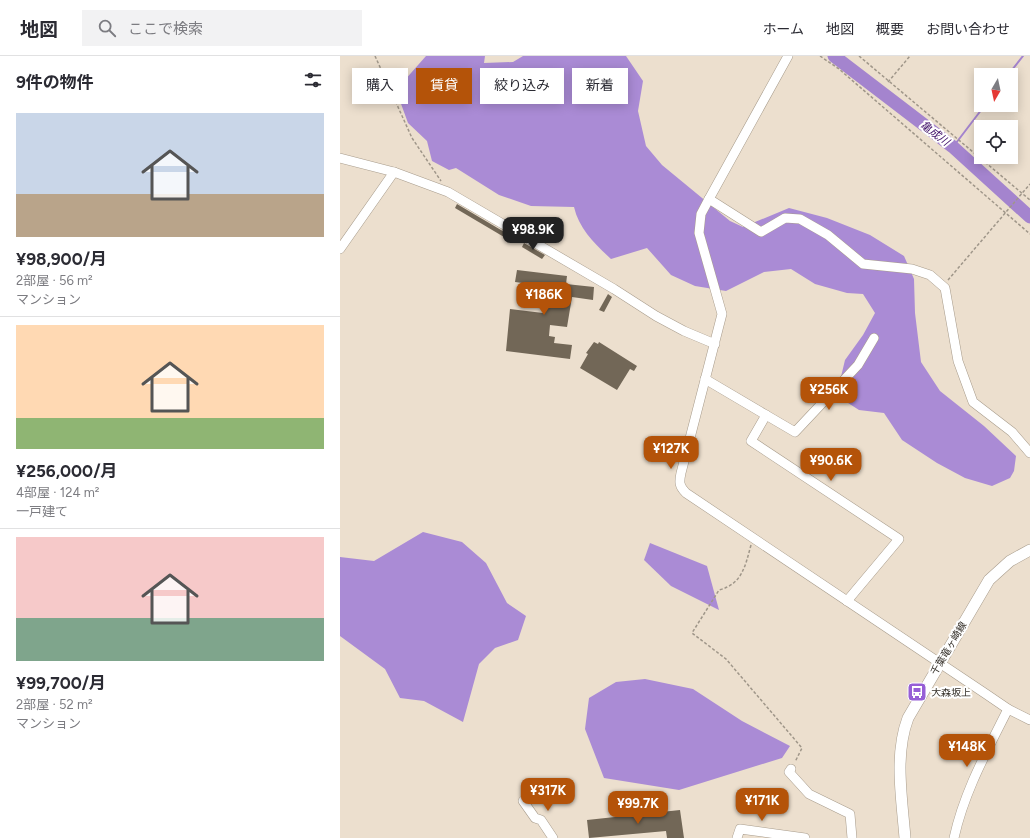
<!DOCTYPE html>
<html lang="ja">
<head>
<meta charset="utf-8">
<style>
	body { margin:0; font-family:Figtree,"Noto Sans JP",sans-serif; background:#f2f2f3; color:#2b2b33; height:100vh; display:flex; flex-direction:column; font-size:15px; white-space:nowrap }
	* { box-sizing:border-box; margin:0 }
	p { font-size:13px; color:#7c7c81 }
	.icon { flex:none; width:22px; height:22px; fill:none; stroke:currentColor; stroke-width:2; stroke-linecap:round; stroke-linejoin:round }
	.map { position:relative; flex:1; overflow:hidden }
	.details { display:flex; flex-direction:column; background:#fff; width:340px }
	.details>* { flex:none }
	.guide { position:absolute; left:12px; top:12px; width:380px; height:36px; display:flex; gap:8px }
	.needle { width:26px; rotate:189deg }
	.buttons { position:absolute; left:634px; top:12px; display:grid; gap:8px }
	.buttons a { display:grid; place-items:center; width:44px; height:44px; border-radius:0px; background:#fff; box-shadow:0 2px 10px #0003; font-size:20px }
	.price { position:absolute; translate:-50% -34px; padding:0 9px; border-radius:8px; background:#b45309; color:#fff; font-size:13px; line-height:26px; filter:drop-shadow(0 1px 2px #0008) }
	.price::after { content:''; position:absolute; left:50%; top:24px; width:12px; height:9px; margin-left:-6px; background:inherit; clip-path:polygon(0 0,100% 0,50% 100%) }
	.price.active { background:#222; color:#fff }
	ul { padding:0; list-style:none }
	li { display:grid; align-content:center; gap:8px; height:212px; padding:0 16px }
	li+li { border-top:1px solid #e1e1e2 }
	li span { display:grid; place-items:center; height:124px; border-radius:0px; color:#555 }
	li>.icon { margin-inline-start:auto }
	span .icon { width:72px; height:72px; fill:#fffc; stroke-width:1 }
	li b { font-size:17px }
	h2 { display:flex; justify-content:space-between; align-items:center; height:48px; padding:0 16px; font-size:17px }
	.pill { padding:0 14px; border-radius:0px; background:#fff; box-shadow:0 2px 10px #0003; font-size:14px; line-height:36px }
	.pill.active { background:#b45309; color:#fff }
	header { display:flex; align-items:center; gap:24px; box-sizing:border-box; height:56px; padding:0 20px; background:#fff; border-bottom:1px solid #e1e1e2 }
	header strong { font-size:19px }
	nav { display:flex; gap:22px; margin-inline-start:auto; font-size:14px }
	.search { width:280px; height:36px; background:#f2f2f3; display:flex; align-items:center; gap:10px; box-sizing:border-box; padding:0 14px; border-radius:0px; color:#7c7c81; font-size:15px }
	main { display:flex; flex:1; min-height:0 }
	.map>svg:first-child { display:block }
	.forest { fill:#aa8bd5 }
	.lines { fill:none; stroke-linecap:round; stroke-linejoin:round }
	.stream { stroke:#a484ce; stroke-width:2 }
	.river { stroke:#a484ce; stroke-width:13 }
	.building { fill:#726757 }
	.minor-casing { stroke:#a89c8c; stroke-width:10 }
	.major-casing { stroke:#a89c8c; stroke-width:12 }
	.path { stroke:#9f9689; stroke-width:1.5; stroke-dasharray:3 2; stroke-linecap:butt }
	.minor { stroke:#fff; stroke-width:9 }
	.major { stroke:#fff; stroke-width:11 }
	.labels { text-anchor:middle; stroke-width:4; stroke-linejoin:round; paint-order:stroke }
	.street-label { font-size:10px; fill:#342f28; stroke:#fff }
	.poi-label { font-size:10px; fill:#342f28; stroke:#fff; text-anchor:start }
	.water-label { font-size:11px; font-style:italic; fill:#3e0e67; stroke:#fff }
</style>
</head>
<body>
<header>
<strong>地図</strong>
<div class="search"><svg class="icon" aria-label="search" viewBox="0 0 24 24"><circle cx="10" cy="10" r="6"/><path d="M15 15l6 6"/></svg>ここで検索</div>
<nav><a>ホーム</a><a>地図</a><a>概要</a><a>お問い合わせ</a></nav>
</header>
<main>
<section class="details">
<h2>9件の物件<svg class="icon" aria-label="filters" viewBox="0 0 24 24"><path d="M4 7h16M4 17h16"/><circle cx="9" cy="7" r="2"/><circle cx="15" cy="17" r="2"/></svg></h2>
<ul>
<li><span style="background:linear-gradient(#c9d6e8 65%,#b9a48a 0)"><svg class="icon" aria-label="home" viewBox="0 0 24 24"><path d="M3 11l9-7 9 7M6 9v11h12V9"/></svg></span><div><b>¥98,900/月</b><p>2部屋 · 56 m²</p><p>マンション</p></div></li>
<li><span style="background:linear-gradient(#ffd9b3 75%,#8fb573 0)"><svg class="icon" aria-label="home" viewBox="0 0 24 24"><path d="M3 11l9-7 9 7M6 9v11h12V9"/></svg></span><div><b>¥256,000/月</b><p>4部屋 · 124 m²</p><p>一戸建て</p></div></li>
<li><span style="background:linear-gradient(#f6c9c9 65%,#7fa58c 0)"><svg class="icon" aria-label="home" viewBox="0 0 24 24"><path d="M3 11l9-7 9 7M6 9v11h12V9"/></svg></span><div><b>¥99,700/月</b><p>2部屋 · 52 m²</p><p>マンション</p></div></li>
</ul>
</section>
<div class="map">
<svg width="690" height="782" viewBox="0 0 690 782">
	<rect width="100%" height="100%" fill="#ecdfce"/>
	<g class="forest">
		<path d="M86,0H145L144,7L173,6L183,0H286L303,25L298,55L306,90L322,109L390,165L403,171L449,152L487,162L530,179L564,200L574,223L575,257L581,306L600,335L644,370L676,400L674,415L670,422L652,430L625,422L597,407L562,384L544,357L519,354L505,345L499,329L505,304L523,279L535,257L523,238L507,237L475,228L451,213L424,216L386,235L355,230L331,219L307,192L271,203C255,188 239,173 234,151L191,150L159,139L116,112L109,114L92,105L87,85L68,67L56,34Z"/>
		<polygon points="83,476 122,486 146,507 167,547 186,560 178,584 155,592 139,608 123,666 84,645 60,642 45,613 0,580 0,501 34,505"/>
		<polygon points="310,487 367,510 379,554 331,530 304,504"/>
		<polygon points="305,623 353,633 402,665 450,690 442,702 339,734 264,722 245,673 249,642 276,626"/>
	</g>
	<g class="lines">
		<g class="stream">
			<polyline points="668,19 683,0"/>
			<polyline points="613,91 645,49"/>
		</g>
		<polyline class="river" points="494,0 613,91 690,161"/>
	</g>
	<g class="building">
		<polygon points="117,148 166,177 164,181 115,152"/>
		<polygon points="184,187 205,199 202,203 182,191"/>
		<polygon points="177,214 227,220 226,228 254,231 253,244 232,241 227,271 210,269 209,280 215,281 214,287 232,289 230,303 166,295 170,253 203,257 205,230 175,226"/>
		<polygon points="268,238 272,241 264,256 259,254"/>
		<polygon points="254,286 258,288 259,286 297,310 294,315 290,313 277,334 240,312 248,298 246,297"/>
		<polygon points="340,754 344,782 327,782 326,775 249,782 247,764"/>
	</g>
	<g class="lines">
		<g class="minor-casing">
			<g id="minor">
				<path d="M448,0L369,143L361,158L359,177L382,258L341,417C339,426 339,430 346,437L646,638L668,653L690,664"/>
				<polyline points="0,102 54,116 108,136 274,233 316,260 344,275 375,288"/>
				<polyline points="369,143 421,176 445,162 460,163 488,179 523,208 572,213 590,219 605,232 618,305 633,346 672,376 690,397"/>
				<polyline points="0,193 54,116"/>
				<polyline points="365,323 426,359 411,385 559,483 507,545"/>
				<polyline points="426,359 455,376 518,309 534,282"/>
				<polyline points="451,713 449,716 469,738 510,758 512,782"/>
				<polyline points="183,745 195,762 201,764 213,782"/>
				<polyline points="397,782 400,773 465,782"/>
				<path d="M614,782C624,736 647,695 668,653"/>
			</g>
		</g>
		<g class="major-casing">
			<path id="major" d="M565,782C562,743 554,699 568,662L649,524L670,505L690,494"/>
		</g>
		<g class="path">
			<polyline points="35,0 72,82 101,125"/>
			<polyline points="480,0 499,13 690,178"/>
			<polyline points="519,0 690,144"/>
			<polyline points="548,26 570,0"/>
			<polyline points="608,224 690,128"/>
			<path d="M411,489C405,511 402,528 379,534L352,577L386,603L462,692L455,706"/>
		</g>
		<use href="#minor" class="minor"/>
		<use href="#major" class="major"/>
	</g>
	<defs>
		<g id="bus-square" transform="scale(1)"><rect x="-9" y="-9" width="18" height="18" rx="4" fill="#965ed6" stroke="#fff"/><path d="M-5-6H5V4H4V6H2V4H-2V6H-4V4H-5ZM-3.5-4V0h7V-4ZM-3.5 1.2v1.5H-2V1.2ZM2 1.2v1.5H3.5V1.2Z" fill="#fff"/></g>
	</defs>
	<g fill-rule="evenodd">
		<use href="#bus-square" x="577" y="636"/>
	</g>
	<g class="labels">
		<g class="street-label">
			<text transform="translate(608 592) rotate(-59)" y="4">千葉竜ヶ崎線</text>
		</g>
		<g class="poi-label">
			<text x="591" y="640">大森坂上</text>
		</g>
		<g class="water-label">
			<text transform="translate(595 77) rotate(37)" y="4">亀成川</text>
		</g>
	</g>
</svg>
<div class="buttons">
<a><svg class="needle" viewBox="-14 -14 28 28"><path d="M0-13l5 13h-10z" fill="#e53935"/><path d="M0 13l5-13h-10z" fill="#7c7c81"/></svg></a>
<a><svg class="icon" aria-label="locate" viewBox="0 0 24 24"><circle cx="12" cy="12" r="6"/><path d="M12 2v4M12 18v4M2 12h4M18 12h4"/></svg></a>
</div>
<b class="price active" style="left:193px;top:195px">¥98.9K</b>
<b class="price" style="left:204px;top:260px">¥186K</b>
<b class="price" style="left:489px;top:355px">¥256K</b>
<b class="price" style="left:331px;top:414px">¥127K</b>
<b class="price" style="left:491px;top:426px">¥90.6K</b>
<b class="price" style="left:627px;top:712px">¥148K</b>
<b class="price" style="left:208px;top:756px">¥317K</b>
<b class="price" style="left:422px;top:766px">¥171K</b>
<b class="price" style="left:298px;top:769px">¥99.7K</b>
<div class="guide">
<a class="pill">購入</a>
<a class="pill active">賃貸</a>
<a class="pill">絞り込み</a>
<a class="pill">新着</a>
</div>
</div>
</main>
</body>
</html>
